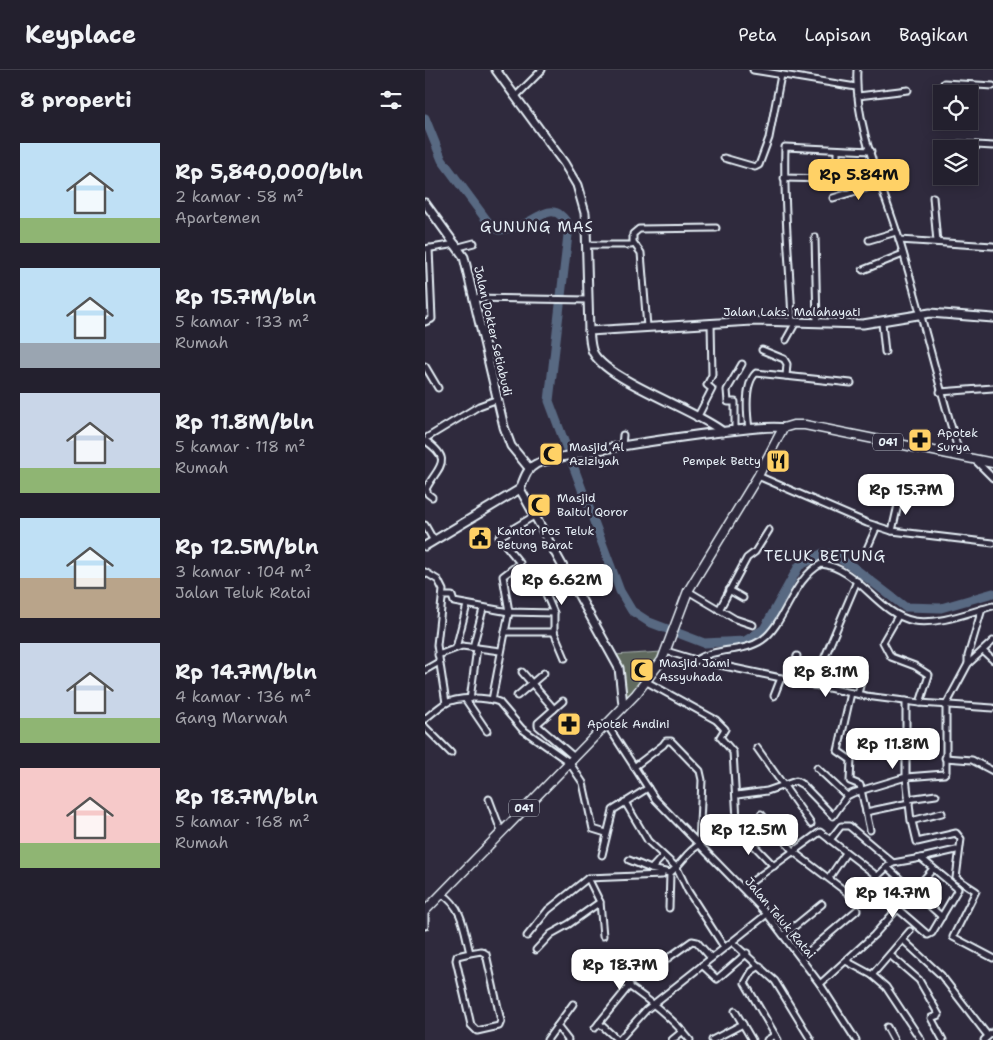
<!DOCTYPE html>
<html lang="id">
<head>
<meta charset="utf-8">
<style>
	body { margin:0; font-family:"Shantell Sans",sans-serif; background:#2b2836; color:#f1f3f6; height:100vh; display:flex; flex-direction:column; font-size:19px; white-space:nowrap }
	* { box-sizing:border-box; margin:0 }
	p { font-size:16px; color:#a3a3aa }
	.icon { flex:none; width:28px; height:28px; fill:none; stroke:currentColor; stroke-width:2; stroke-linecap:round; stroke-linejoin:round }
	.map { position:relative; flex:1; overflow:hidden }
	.drawer { display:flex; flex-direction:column; background:#23202e; width:425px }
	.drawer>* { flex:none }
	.controls { position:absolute; left:508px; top:15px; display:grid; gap:10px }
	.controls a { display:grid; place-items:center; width:45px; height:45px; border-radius:0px; background:#23202e; box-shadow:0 2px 12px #0003,0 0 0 1px #403e4a; font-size:25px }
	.price { position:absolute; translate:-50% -42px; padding:0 11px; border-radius:10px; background:#fff; color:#222; font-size:16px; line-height:32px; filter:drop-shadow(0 1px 2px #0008) }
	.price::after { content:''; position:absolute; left:50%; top:30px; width:15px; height:11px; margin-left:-8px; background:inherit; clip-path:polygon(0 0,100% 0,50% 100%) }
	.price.active { background:#ffd166; color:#111 }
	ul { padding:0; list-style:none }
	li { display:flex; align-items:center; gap:15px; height:125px; padding:0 20px }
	li span { display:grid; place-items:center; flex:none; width:140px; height:100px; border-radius:0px; color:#555 }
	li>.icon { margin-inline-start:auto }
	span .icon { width:60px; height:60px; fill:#fffc; stroke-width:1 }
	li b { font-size:21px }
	h2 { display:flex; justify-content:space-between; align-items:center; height:60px; padding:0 20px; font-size:21px }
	header { display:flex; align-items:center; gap:30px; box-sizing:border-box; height:70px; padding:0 25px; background:#23202e; border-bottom:1px solid #403e4a }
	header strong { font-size:24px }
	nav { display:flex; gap:28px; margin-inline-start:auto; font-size:18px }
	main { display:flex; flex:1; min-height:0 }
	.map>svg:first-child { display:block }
	.green { fill:#616b5f; stroke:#a4aeac }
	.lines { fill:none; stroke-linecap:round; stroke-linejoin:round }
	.river { stroke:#586982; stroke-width:9 }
	.street-casing { stroke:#e8f1f8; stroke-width:9 }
	.secondary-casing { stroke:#e8f1f8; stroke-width:11 }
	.primary-casing { stroke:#e8f1f8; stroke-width:11 }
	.street { stroke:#2f2a3d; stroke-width:5 }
	.secondary { stroke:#2f2a3d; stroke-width:7 }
	.primary { stroke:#2f2a3d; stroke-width:8 }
	.labels { text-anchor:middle; stroke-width:5; stroke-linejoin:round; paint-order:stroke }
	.shield { fill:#2f2a3d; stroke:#b0b5c0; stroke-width:1 }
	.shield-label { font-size:11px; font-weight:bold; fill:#e8f1f8 }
	.street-label { font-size:12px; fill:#e8f1f8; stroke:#2f2a3d }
	.poi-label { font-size:12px; fill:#e8f1f8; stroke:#2f2a3d; text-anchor:start }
	.quarter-label { font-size:15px; letter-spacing:1px; fill:#e8f1f8; stroke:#2f2a3d }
</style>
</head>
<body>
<header>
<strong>Keyplace</strong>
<nav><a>Peta</a><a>Lapisan</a><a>Bagikan</a></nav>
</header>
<main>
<section class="drawer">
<h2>8 properti<svg class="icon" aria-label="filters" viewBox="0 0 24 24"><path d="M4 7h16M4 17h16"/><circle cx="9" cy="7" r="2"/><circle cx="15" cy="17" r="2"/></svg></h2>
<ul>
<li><span style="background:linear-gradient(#bfe0f5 75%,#8fb573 0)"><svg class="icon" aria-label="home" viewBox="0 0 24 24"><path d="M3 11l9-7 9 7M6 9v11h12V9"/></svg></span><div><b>Rp 5,840,000/bln</b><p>2 kamar · 58 m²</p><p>Apartemen</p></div></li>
<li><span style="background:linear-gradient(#bfe0f5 75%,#9aa5b1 0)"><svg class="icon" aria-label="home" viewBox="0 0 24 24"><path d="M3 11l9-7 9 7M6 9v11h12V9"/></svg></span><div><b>Rp 15.7M/bln</b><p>5 kamar · 133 m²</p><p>Rumah</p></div></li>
<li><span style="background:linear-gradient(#c9d6e8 75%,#8fb573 0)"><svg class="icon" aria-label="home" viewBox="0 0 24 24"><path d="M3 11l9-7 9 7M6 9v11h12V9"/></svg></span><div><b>Rp 11.8M/bln</b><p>5 kamar · 118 m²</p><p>Rumah</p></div></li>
<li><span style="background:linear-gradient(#bfe0f5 60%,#b9a48a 0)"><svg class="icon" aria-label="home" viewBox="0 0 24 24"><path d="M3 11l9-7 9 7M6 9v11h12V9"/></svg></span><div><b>Rp 12.5M/bln</b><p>3 kamar · 104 m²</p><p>Jalan Teluk Ratai</p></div></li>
<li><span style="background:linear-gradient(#c9d6e8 75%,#8fb573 0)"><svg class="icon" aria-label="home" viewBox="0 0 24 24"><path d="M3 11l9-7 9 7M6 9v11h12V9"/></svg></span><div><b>Rp 14.7M/bln</b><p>4 kamar · 136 m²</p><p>Gang Marwah</p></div></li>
<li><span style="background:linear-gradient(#f6c9c9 75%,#8fb573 0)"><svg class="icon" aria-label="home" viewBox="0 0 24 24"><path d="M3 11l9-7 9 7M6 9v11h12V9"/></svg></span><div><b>Rp 18.7M/bln</b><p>5 kamar · 168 m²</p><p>Rumah</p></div></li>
</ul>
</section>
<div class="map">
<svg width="568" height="970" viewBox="0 0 568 970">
	<rect width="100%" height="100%" fill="#2f2a3d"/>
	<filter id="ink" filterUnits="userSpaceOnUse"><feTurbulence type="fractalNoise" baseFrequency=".02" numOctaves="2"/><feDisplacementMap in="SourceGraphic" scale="10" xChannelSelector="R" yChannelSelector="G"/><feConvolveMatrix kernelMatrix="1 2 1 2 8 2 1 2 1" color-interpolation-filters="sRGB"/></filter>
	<g filter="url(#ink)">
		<polygon class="green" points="237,582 235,589 199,634 189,585"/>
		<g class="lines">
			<path class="river" d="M0,48L17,90L63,152L74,160C81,159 90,158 97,155C118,146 129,130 144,156L124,331L195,521L207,541L224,552L279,573L320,571L339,559L374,496L398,483L409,485L428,497L480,537L516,538L568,523"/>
			<g class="street-casing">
				<g id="street">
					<polyline points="328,0 431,17"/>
					<path d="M432,0C429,55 458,117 474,169C496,241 513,314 535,386"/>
					<polyline points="519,13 568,16"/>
					<polyline points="91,26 117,0"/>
					<polyline points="433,26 483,20"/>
					<polyline points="534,74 568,76"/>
					<polyline points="299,88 330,97 334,95 344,68 356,5"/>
					<polyline points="359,108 408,109 412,100 412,80"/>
					<polyline points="508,127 512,172"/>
					<polyline points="408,128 454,114"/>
					<polyline points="390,167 392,253"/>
					<polyline points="444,170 471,162"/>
					<polyline points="474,170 568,176"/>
					<polyline points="162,175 206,175"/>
					<polyline points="34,177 49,173"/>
					<polyline points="0,179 31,174"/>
					<polyline points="438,200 478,184"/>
					<polyline points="49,228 163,230"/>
					<polyline points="0,252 7,249 4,178"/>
					<path d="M367,252C365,193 358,135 360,77L446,81"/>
					<polyline points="457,253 460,282"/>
					<polyline points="222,257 216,183 208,172 208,164 214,159 291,158"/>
					<polyline points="361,270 371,252"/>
					<polyline points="337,280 359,289 362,294 361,306"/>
					<polyline points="0,296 13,318"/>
					<polyline points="515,322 568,318"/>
					<polyline points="272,348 287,319 282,315 287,305 286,253"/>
					<path d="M324,359C322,344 319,314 331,303L426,313"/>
					<polyline points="310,361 310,332 303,332 302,320 317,294"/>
					<polyline points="3,367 54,336 73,329"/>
					<path d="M1,371C29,391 13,396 1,419L3,424L7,427"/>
					<polyline points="197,376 198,365"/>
					<polyline points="550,390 568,408"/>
					<polyline points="333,406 442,453 467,461 568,473"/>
					<polyline points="0,455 9,471"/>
					<polyline points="467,461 475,426"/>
					<polyline points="441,481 452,456"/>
					<polyline points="0,502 13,510 18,520 12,575 21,633"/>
					<polyline points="117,515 129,543 129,562"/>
					<polyline points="304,520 318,528"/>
					<polyline points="263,521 310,549 328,555"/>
					<polyline points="19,526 27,526 29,532 84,542 129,543"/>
					<polyline points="294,540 322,488 330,482 344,460"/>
					<polyline points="473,546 458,572 466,587 490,596 504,605 495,633"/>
					<polyline points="80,562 129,562"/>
					<polyline points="129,562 140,588"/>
					<polyline points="48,577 58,539"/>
					<polyline points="31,578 42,535"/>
					<polyline points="241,581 271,590 441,626 495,633 568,638"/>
					<polyline points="558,581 568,590"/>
					<polyline points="13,585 37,576 75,581"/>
					<path d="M271,590C292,577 318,583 337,570C360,554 367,510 396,494C434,498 452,544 489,551C514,555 545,542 568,536"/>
					<polyline points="543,594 543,586 557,539"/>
					<polyline points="0,600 14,592"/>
					<polyline points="97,602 129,639"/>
					<polyline points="366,610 372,586"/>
					<polyline points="222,612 291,650 300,659 295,667 308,682 312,750"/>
					<polyline points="388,615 432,511"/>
					<polyline points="426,623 413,681 426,690 425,711 435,715 445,760"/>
					<polyline points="433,624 438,603"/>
					<polyline points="92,626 119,603"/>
					<polyline points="349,626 356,608"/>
					<polyline points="45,629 52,578"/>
					<polyline points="41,630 62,661"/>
					<polyline points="67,630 84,542 78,506 95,493 74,467 109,446"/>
					<polyline points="138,631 113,653 113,656 149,687"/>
					<path d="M0,649C6,644 13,638 19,634C33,626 60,627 74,632L97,659L144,692L158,713L168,759L181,763"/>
					<polyline points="181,653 230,729 342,844 395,914 431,970"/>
					<polyline points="0,657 26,683"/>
					<polyline points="332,678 386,754"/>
					<polyline points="520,688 547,690 568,701"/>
					<path d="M209,697L238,675L241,671H246L275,701L277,710L274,775C261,782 256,795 245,803L226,799"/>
					<polyline points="392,698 422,726"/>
					<polyline points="312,725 342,721 371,711 378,715 408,746 422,726 428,723 481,707 481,631"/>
					<polyline points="64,729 76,761"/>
					<polyline points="483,729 511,725"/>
					<polyline points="200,732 223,771 252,798 263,821 299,877"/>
					<polyline points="441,742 484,733"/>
					<polyline points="517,743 486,751 481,707 519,704 521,702 521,635 543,594 568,571"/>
					<polyline points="336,744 370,783 428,827 431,827 462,797 468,793 496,788 533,819 507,863 503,865 445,815"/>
					<polyline points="487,751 492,772 531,763 536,769 531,808 551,821 528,867 568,888"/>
					<polyline points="315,761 349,796"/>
					<polyline points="405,770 416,756 424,756 468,793"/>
					<polyline points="177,785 188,740 223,718"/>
					<polyline points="496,788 531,780"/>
					<polyline points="204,790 226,799 238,786"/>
					<polyline points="462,797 517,847"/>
					<polyline points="163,808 175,832 178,866"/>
					<polyline points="404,808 421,783"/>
					<polyline points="318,818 395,762 452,806"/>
					<path d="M17,824C38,837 39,860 45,883L32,886L31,890L46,955L52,961L74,956L76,951L61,884L56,881L45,883"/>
					<polyline points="244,838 245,803"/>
					<polyline points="0,856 0,838"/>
					<polyline points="359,865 397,834"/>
					<polyline points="102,866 123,840 163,808 237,805"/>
					<polyline points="478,870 516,905 563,966"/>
					<polyline points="307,872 350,911 386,970"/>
					<polyline points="111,880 126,864 144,854 175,832"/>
					<polyline points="465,885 494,910 514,945 506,948 518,970"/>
					<polyline points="376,888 432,840"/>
					<polyline points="421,891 447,905 485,861"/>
					<path d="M170,894C202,914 241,940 265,970"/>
					<polyline points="277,895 292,909 322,883"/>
					<polyline points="335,896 327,901 320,913 353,970"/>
					<polyline points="229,898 267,871 272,872 286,888"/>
					<polyline points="447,905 461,917 496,970"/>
					<polyline points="395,914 449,865 507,800"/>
					<polyline points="310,941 327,970"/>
					<polyline points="174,953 193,970"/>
					<polyline points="132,956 143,970"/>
					<polyline points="462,957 469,970"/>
					<polyline points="170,958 205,915"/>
					<polyline points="122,970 148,934"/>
					<polyline points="194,970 221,940 342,844"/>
					<polyline points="247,970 258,961"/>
					<polyline points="287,970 318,954"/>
					<polyline points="342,970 350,965"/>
					<polyline points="559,970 568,962"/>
				</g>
			</g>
			<g class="secondary-casing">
				<g id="secondary">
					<path d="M71,0L139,93L152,115L160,143L161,157L164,261C165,267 165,274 167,280C177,309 272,340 298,362"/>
					<polyline points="0,133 39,187 79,357 86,376 104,398"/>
					<polyline points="164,261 327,251 438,254 505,243 568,248"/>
					<polyline points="0,476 95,419"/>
					<path d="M198,635L194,598L95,419C99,410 101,399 111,394C129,384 343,352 358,358"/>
				</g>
			</g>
			<g class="primary-casing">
				<polyline id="primary" points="0,841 211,624 237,590 263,521 333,406 358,358 368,355 380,355 568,393"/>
			</g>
			<use href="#street" class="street"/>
			<use href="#secondary" class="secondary"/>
			<use href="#primary" class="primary"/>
		</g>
	</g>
	<defs>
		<g id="pharmacy-square" transform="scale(1.25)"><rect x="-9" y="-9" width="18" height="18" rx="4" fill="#ffd166" stroke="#2f2a3d"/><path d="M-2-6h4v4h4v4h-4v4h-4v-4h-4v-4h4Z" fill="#111"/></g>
		<g id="mosque-square" transform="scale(1.25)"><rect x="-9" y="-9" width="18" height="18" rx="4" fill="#ffd166" stroke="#2f2a3d"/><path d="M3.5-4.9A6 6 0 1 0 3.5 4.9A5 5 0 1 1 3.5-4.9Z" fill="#111"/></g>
		<g id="restaurant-square" transform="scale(1.25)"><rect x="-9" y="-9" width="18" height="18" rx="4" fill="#ffd166" stroke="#2f2a3d"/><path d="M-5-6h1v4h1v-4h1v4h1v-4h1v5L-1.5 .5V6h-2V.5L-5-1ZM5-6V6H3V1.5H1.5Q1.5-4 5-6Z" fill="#111"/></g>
		<g id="civic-square" transform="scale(1.25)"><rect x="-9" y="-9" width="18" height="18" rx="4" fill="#ffd166" stroke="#2f2a3d"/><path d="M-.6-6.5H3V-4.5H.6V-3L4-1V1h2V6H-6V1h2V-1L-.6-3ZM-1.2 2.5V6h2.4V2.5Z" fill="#111"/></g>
	</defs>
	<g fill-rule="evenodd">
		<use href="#pharmacy-square" x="495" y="370"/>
		<use href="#mosque-square" x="126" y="384"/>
		<use href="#restaurant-square" x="353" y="391"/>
		<use href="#mosque-square" x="114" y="435"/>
		<use href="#civic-square" x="55" y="468"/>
		<use href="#mosque-square" x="217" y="600"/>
		<use href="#pharmacy-square" x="144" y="654"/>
	</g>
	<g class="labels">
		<g class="shield">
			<rect x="448" y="363.5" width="30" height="17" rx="4"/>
			<rect x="84" y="729.5" width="30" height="17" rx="4"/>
		</g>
		<g class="shield-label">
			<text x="463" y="376">041</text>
			<text x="99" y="742">041</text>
		</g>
		<g class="street-label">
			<text x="367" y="246">Jalan Laks. Malahayati</text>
			<text transform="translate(68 261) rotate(77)" y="4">Jalan Dokter Setiabudi</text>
			<text transform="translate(355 848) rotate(50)" y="4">Jalan Teluk Ratai</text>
		</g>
		<g class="poi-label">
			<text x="512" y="367">Apotek<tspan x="512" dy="14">Surya</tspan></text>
			<text x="144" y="381">Masjid Al<tspan x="144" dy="14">Aziziyah</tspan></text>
			<text x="336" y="395" text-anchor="end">Pempek Betty</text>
			<text x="132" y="432">Masjid<tspan x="132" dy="14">Baitul Qoror</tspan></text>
			<text x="72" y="465">Kantor Pos Teluk<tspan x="72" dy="14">Betung Barat</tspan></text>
			<text x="234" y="597">Masjid Jami<tspan x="234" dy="14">Assyuhada</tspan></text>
			<text x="162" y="658">Apotek Andini</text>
		</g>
		<g class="quarter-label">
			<text x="112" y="162">GUNUNG MAS</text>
			<text x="400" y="491">TELUK BETUNG</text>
		</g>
	</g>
</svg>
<div class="controls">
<a><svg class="icon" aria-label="locate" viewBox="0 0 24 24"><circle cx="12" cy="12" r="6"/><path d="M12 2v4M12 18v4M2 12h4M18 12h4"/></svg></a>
<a><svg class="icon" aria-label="layers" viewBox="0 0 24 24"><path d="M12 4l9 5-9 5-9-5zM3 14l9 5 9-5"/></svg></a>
</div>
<b class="price active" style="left:434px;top:131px">Rp 5.84M</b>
<b class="price" style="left:481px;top:446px">Rp 15.7M</b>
<b class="price" style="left:137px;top:536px">Rp 6.62M</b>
<b class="price" style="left:401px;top:628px">Rp 8.1M</b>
<b class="price" style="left:468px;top:700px">Rp 11.8M</b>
<b class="price" style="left:324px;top:786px">Rp 12.5M</b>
<b class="price" style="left:468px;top:849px">Rp 14.7M</b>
<b class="price" style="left:195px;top:921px">Rp 18.7M</b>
</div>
</main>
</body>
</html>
